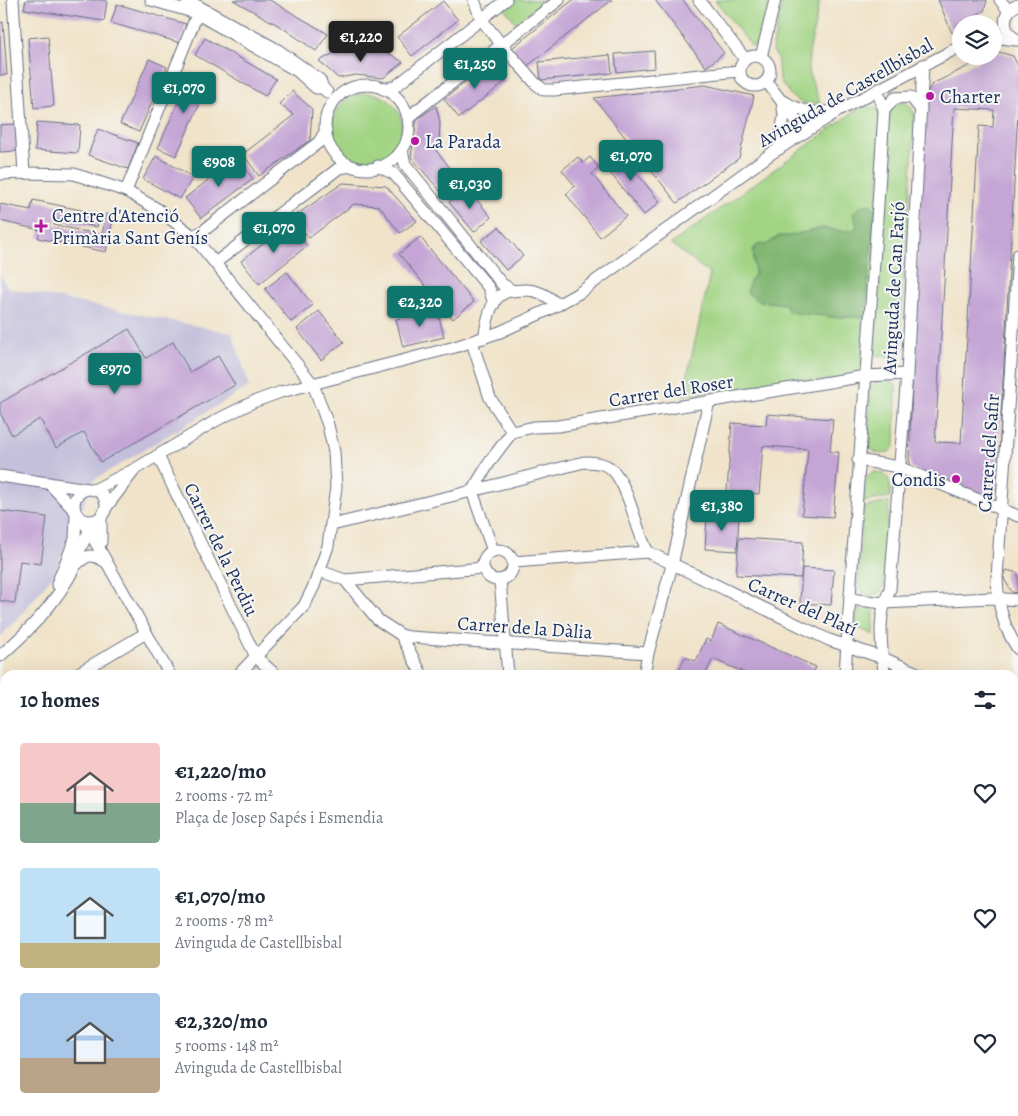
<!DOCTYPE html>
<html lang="en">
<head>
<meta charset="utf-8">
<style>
	body { margin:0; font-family:Alegreya,serif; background:#f6f6f7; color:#1f2937; height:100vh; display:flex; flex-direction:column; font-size:19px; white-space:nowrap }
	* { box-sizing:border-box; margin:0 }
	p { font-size:16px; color:#747a83 }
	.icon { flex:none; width:28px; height:28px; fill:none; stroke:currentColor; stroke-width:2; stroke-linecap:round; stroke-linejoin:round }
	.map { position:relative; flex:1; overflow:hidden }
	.details { position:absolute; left:0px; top:670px; width:1019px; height:446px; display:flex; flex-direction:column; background:#fff; border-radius:15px 15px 0 0; box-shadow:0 5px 20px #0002 }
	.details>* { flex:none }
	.controls { position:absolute; left:952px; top:15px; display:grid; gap:10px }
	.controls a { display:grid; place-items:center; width:50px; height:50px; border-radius:50%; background:#fff; box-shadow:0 5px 20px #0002; font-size:25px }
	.price { position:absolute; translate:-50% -42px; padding:0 11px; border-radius:5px; background:#0f766e; color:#fff; font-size:16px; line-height:32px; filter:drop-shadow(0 1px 2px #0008) }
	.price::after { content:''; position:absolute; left:50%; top:30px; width:15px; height:11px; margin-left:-8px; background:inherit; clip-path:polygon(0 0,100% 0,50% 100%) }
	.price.active { background:#222; color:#fff }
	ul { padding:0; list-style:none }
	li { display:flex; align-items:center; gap:15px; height:125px; padding:0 20px }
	li span { display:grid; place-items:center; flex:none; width:140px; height:100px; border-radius:5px; color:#555 }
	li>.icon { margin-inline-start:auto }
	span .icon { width:60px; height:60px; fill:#fffc; stroke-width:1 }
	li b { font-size:21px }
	h2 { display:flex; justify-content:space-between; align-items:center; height:60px; padding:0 20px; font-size:21px }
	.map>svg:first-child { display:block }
	.industrial { fill:#c4c0db }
	.green { fill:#a2d484; stroke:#5e8271 }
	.forest { fill:#81b672; stroke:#4e7268 }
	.building { fill:#c4a5d5; fill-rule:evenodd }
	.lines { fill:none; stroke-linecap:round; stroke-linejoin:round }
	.minor-casing { stroke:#666e83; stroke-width:13 }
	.minor { stroke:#fff; stroke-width:11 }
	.poi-dot { fill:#b5179e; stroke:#f6f6f2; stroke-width:2 }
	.labels { text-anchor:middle; stroke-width:4; stroke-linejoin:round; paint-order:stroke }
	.street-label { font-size:19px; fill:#1b2f5e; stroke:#f6f6f2 }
	.poi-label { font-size:19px; fill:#1b2f5e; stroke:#f6f6f2; text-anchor:start }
</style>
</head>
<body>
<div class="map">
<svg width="1018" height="1116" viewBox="0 0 1018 1116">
	<rect width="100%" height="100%" fill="#f6f6f2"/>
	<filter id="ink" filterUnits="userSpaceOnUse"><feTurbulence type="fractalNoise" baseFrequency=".02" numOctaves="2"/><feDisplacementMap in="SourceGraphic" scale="10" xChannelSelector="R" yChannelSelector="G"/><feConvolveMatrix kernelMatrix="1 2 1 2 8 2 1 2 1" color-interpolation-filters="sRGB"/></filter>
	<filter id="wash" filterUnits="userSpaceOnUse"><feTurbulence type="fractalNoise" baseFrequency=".0096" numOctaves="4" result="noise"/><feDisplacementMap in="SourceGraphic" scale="20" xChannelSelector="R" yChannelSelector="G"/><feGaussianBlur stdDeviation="1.12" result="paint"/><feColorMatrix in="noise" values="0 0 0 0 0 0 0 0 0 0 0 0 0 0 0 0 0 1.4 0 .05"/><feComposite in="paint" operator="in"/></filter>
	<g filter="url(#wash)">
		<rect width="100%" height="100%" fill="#f0e3c9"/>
		<g class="industrial">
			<polygon points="0,275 8,288 232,333 250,386 94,480 54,574 16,621 0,637"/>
			<polygon points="1014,1016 1018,1016 1018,1116 861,1116 862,1111 1014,1111"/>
		</g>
		<g class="green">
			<polygon points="515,0 546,0 516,23 504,8"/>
			<polygon points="715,0 770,0 761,39 759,43 752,47"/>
			<path d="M783,0H821L819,3L809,54L808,71L820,103C804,105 795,103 786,89C783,85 779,80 779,76C777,65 780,59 772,50Z"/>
			<circle cx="367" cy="128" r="35"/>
			<path d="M897,102C909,102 912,106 915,118L899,359L875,355L888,126L891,108Z"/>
			<polygon points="862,106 884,110 866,376 683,395 710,274 671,244"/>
			<path d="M878,380H889L896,385L895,446C887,457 875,456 868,445L870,388Z"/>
			<path d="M874,472C891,472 891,485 890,497L863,502C864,490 862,478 874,472Z"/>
			<polygon points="887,502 889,503 884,586 879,593 870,596 861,592 858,584 863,508"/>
			<polygon points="870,606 874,610 874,635 855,627 857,611"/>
			<polygon points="0,939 5,939 5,1095 0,1094"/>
		</g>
		<polygon class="forest" points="870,204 875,209 865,317 832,317 789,312 785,304 759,301 747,293 750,281 755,274 753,250 759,243 766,245 779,236 789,236 822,228 840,231 854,230 857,225 853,213 861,206"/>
		<g id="blocks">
			<g class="building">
				<polygon points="26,0 101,0 107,1 104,21 24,9"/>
				<polygon points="233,0 270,0 328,34 316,51 283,28"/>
				<polygon points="573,0 612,0 526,67 512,48"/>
				<polygon points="655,0 683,0 724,53 706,67"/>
				<polygon points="938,0 987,0 984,11 957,25 957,30 952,33"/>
				<polygon points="443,1 458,20 412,56 397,37"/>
				<polygon points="117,4 186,24 181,43 111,23"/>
				<polygon points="3,22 7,75 0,75 0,23"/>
				<polygon points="48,36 54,106 34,108 28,38"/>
				<polygon points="205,38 276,79 265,96 195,55"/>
				<polygon points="355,49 355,52 363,52 363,49 377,50 390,54 403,62 383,78 356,75 338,78 319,61 338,51"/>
				<polygon points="654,51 655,68 617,72 615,54"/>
				<path d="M999,52L1013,56L1018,66V112L997,489H993L980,496L912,468L909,460L923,123L924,97L932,84L989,56H994V54ZM954,108L994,110L993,127L979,126L961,443L935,442Z"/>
				<polygon points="610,55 612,73 541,80 539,62"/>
				<polygon points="149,59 167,67 139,132 120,124"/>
				<polygon points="491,62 506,81 459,118 444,99"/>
				<polygon points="191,73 210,82 176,156 158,148"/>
				<polygon points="705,85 754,96 739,158 677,203 594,98"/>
				<polygon points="292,91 312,109 310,140 259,176 243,154 294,115 279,104"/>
				<polygon points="436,106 440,122 439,142 435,149 459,179 442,193 411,157 417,119"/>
				<polygon points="37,122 80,125 78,153 35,150"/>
				<polygon points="15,124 17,151 0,152 0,125"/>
				<polygon points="98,129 138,143 128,169 88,155"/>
				<polygon points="618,150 660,202 644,215 602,163"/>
				<polygon points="156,156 193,177 180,199 143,179"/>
				<polygon points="578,157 583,163 590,157 599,168 592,174 626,216 600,237 566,194 575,186 562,170"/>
				<polygon points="237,158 253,179 201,218 185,198"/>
				<polygon points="343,183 386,186 417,221 400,233 379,206 354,204 309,238 293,217"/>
				<polygon points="467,188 491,217 474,232 449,202"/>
				<polygon points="33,200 100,214 97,227 55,219 54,225 102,235 106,214 114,215 106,252 38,238 40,230 0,221 0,204 31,210"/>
				<polygon points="289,224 307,246 259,284 241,261"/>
				<polygon points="499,227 523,256 506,270 481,241"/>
				<polygon points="420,237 474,302 453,319 399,254"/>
				<polygon points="287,272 313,305 291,322 265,289"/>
				<polygon points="437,309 444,337 403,347 396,319"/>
				<polygon points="319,311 344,342 321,360 297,329"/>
				<polygon points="129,329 146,358 173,342 190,372 218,356 235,385 101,462 84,432 56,448 40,419 12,435 0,413 0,403"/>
				<polygon points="767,414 833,419 830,452 839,452 833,517 802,515 808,449 763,446 759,494 727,491 732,423 766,425"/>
				<polygon points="0,511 47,517 41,564 20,561 15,603 0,601"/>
				<polygon points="707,514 739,516 737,551 705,549"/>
				<polygon points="739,538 803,542 801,578 736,575"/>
				<polygon points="802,568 834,570 831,605 800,603"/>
				<polygon points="1006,570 1018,573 1018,593 1012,592 1004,579"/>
				<polygon points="718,624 816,667 812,675 750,675 713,659 705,675 677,675 685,657 696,661 706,639 711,641"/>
				<polygon points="1014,1071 1018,1081 1018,1116 887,1116 892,1114 891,1111 1014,1111"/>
			</g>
		</g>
	</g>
	<g filter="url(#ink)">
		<use href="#blocks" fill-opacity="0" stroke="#666e83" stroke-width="1"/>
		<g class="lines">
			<g class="minor-casing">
				<g id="minor">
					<polyline points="13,0 24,173"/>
					<polyline points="151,0 196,13 297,71 316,88 323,88"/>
					<polyline points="187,0 278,50 320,80 323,88 327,92"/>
					<polyline points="474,0 481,19 502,45 536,84 544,90 554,90 739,71"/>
					<polyline points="699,0 745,59"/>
					<polyline points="1000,0 1009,11"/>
					<path d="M1018,5C1000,12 1002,33 1018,40"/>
					<polyline points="994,37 1016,40"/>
					<circle cx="755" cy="71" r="15"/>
					<polyline points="761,57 775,0"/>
					<polyline points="766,81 805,132"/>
					<circle cx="367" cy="127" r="42"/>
					<polyline points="383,89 396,86 506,0"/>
					<path d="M785,102C803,113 815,113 836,111"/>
					<polyline points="884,110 895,98 911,97 921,110"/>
					<polyline points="409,119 416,111 559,0"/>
					<polyline points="779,149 784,115 782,101"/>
					<polyline points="402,150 405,164 502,284 513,291"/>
					<polyline points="378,166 394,174 489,288 494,304"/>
					<polyline points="0,174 24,173 74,174 126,191 159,210 193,236 313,384 328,425 334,452 336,487 328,546 314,586 304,606 238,675"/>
					<polyline points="126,191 200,7"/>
					<polyline points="193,236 203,231 319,142 326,130"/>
					<path d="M1018,255L997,578C998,605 1003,627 1018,649"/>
					<polyline points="215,263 339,168 352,166"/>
					<path d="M484,338C487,324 489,300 504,293C510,290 518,291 524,290C538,290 547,295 558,305"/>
					<polyline points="472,342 490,398 512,432"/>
					<polyline points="158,456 256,657 276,675"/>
					<polyline points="858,460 899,467 1018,516"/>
					<polyline points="0,476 88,489"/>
					<polyline points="49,483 74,510"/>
					<circle cx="90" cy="505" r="16"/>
					<polyline points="94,490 135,469 217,420 253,402 281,392 455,347 500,332 548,310 579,293 772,153 838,111 961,46"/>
					<polyline points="472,491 491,460 512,432 534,427 558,426 866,376 907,374"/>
					<polyline points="472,491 493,551"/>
					<polyline points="105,509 133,472"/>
					<polyline points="83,520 170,675"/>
					<path d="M332,525L472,491L584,462C591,462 599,462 607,466C627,475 636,532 648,552L829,640L883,658L922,675"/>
					<polyline points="99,547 101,542 101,517"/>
					<circle cx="498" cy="565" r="15"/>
					<polyline points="513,562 648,552"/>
					<path d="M76,565C88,554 91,553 106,562"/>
					<polyline points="320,571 345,580 378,620 401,635 422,675"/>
					<polyline points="345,580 483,568"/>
					<polyline points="500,580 508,675"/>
					<polyline points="57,584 75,539 76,515"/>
					<polyline points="850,599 883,603 992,598 1018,600"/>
					<polyline points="401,635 410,637 648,653"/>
					<path d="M0,656C30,630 57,602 75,566C77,563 77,559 78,555C82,543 89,531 96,520"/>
					<polyline points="75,675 146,633"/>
					<polyline points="644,675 648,653 672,565 709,401"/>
					<path d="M845,675C856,487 873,299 884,110L877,90"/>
					<path d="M884,675C882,644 876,618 890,589L907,374L923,65"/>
					<polyline points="1014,718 1018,711"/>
					<polyline points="0,792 5,791"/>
					<polyline points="1014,818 1018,820"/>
					<polyline points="1014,873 1018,859"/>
					<polyline points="0,894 5,895"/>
					<polyline points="1014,925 1018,925"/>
					<polyline points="0,932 5,956"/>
					<polyline points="1014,1008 1018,1009"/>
					<polyline points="0,1024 5,1007"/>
					<polyline points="306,1111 307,1116"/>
					<polyline points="800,1111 805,1116"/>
					<polyline points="119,1116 122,1111"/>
					<polyline points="387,1116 388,1111"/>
					<polyline points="493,1116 494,1111"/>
					<polyline points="588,1116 589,1111"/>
					<polyline points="691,1116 691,1111"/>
					<polyline points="820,1116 820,1111"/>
					<polyline points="858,1116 859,1111"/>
				</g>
			</g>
			<use href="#minor" class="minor"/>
		</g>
	</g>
	<g class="poi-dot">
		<circle cx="930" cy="96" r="5"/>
		<circle cx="415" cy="141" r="5"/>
		<path d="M38.5 218.5h5v5h5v5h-5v5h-5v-5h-5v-5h5z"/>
		<circle cx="956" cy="479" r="5"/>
	</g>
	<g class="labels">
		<g class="street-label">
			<text transform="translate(845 92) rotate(-30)" y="7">Avinguda de Castellbisbal</text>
			<text transform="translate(893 288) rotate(-87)" y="7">Avinguda de Can Fatjó</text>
			<text transform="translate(671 390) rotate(-9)" y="7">Carrer del Roser</text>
			<text transform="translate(988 453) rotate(-86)" y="7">Carrer del Safir</text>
			<text transform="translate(222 549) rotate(64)" y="7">Carrer de la Perdiu</text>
			<text transform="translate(803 606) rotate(24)" y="7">Carrer del Platí</text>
			<text transform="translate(525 627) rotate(4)" y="7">Carrer de la Dàlia</text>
		</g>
		<g class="poi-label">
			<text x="940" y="103">Charter</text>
			<text x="425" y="148">La Parada</text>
			<text x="52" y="222">Centre d'Atenció<tspan x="52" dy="22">Primària Sant Genís</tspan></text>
			<text x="946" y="486" text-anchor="end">Condis</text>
		</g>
	</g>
</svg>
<div class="controls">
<a><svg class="icon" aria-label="layers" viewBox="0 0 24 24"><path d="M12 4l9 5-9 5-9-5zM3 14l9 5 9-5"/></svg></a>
</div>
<b class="price active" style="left:361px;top:63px">€1,220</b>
<b class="price" style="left:475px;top:90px">€1,250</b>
<b class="price" style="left:184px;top:114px">€1,070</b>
<b class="price" style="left:631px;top:182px">€1,070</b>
<b class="price" style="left:219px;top:188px">€908</b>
<b class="price" style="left:470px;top:210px">€1,030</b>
<b class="price" style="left:274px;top:254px">€1,070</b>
<b class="price" style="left:420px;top:328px">€2,320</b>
<b class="price" style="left:115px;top:395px">€970</b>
<b class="price" style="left:722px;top:532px">€1,380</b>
<section class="details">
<h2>10 homes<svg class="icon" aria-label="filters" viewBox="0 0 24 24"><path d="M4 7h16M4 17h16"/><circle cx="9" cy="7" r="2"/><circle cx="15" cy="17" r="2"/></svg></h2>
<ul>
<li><span style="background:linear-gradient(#f6c9c9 60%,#7fa58c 0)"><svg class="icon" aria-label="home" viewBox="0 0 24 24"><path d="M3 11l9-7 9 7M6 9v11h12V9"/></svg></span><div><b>€1,220/mo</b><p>2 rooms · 72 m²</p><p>Plaça de Josep Sapés i Esmendia</p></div><svg class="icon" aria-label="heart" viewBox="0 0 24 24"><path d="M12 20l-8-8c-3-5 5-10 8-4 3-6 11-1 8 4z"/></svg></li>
<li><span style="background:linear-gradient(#bfe0f5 75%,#c2b280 0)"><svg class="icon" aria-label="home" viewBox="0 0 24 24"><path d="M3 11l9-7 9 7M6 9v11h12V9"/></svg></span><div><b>€1,070/mo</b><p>2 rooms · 78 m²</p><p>Avinguda de Castellbisbal</p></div><svg class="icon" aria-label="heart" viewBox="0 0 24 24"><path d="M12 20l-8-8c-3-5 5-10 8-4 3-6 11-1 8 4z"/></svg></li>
<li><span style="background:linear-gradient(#a9c7e8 65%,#b9a48a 0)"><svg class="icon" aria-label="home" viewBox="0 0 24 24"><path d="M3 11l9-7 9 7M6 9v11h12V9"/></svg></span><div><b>€2,320/mo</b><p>5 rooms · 148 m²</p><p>Avinguda de Castellbisbal</p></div><svg class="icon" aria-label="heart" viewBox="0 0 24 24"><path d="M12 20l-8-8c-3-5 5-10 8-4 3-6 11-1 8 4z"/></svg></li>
</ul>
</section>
</div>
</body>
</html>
